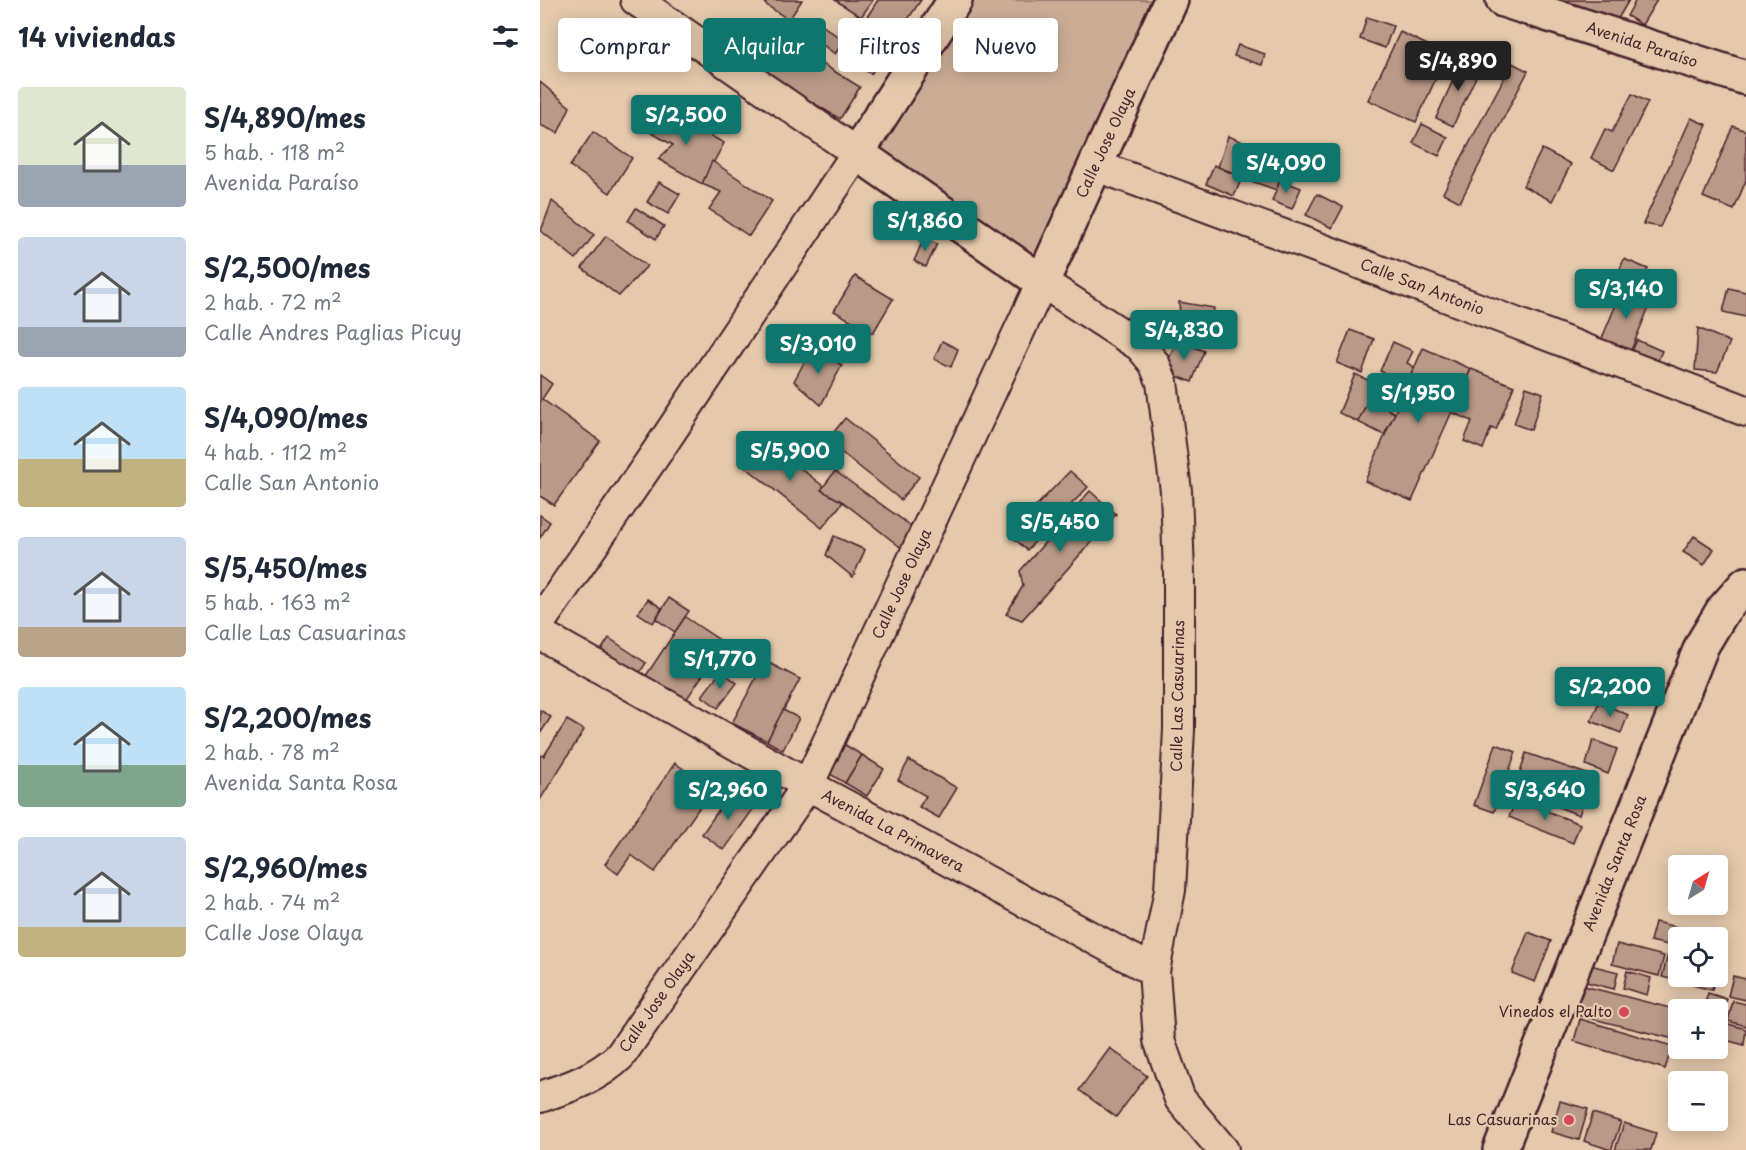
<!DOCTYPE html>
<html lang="es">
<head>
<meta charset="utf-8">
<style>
	body { margin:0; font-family:"Playpen Sans",sans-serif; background:#f6f6f7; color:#1f2937; height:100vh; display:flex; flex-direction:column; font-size:22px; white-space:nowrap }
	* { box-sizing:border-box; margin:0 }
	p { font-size:20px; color:#747a83 }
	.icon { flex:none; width:33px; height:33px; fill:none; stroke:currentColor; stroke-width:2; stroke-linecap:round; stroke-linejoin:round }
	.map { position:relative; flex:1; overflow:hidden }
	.side { display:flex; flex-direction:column; background:#fff; width:540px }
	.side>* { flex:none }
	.hud { position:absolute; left:18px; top:18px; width:570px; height:54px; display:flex; gap:12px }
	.needle { width:39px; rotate:37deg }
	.tools { position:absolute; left:1128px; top:855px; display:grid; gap:12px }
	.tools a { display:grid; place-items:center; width:60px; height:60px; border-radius:6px; background:#fff; box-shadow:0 3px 15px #0003; font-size:30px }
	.price { position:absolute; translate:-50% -51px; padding:0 14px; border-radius:6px; background:#0f766e; color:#fff; font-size:20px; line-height:39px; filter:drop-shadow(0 2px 3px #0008) }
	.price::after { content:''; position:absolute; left:50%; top:36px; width:18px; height:14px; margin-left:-9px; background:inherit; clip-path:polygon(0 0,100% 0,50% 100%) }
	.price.current { background:#222; color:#fff }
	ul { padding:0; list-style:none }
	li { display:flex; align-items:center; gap:18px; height:150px; padding:0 18px }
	li span { display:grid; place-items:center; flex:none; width:168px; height:120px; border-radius:6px; color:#555 }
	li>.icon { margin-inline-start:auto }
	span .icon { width:72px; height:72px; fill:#fffc; stroke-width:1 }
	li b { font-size:26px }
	h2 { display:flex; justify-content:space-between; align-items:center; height:72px; padding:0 18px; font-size:26px }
	.tag { padding:0 21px; border-radius:6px; background:#fff; box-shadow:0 3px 15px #0003; font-size:21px; line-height:54px }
	.tag.current { background:#0f766e; color:#fff }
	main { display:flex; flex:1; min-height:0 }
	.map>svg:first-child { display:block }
	.green { fill:#cbad97; stroke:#8a6661; stroke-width:1.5 }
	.building { fill:#b99a88; stroke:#4a1f2b; stroke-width:1.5 }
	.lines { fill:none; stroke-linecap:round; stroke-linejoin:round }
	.street-casing { stroke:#4a1f2b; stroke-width:34 }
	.secondary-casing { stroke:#4a1f2b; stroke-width:38 }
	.street { stroke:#e4c9ac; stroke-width:30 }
	.secondary { stroke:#e4c9ac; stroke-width:33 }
	.poi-dot { fill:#d1495b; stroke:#e4c9ac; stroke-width:2 }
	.labels { text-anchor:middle; stroke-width:4.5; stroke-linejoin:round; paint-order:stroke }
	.street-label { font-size:15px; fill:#4a1f2b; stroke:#e4c9ac }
	.poi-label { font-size:15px; fill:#4a1f2b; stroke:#e4c9ac; text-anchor:end }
</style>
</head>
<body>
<main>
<section class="side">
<h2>14 viviendas<svg class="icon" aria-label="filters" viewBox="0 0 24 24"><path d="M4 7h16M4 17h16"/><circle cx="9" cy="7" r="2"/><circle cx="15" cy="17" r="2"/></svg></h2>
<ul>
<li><span style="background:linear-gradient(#dfe7d0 65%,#9aa5b1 0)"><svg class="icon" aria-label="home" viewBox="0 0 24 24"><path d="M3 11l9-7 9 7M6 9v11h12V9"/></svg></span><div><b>S/4,890/mes</b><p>5 hab. · 118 m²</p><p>Avenida Paraíso</p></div></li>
<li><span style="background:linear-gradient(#c9d6e8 75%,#9aa5b1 0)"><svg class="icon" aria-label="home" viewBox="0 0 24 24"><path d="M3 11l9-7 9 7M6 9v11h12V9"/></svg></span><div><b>S/2,500/mes</b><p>2 hab. · 72 m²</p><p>Calle Andres Paglias Picuy</p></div></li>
<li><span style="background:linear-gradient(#bfe0f5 60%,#c2b280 0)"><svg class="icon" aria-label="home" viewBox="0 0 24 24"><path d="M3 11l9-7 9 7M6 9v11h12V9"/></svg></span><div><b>S/4,090/mes</b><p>4 hab. · 112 m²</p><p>Calle San Antonio</p></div></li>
<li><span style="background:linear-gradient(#c9d6e8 75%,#b9a48a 0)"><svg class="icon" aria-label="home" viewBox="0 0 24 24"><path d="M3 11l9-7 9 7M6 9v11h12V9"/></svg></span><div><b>S/5,450/mes</b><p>5 hab. · 163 m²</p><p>Calle Las Casuarinas</p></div></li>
<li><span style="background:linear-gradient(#bfe0f5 65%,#7fa58c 0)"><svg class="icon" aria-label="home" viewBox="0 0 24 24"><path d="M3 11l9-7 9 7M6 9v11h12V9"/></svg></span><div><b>S/2,200/mes</b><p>2 hab. · 78 m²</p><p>Avenida Santa Rosa</p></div></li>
<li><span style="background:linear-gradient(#c9d6e8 75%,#c2b280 0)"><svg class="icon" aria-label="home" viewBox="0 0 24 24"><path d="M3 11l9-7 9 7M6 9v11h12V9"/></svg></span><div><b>S/2,960/mes</b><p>2 hab. · 74 m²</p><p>Calle Jose Olaya</p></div></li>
</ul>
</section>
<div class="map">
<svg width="1206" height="1150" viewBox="0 0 1206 1150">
	<rect width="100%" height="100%" fill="#e4c9ac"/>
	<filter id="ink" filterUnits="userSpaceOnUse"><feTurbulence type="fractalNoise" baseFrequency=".0167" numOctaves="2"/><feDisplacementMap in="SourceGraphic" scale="12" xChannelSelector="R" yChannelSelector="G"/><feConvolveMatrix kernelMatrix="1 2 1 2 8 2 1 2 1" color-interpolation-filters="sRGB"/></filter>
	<g filter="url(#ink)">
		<polygon class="green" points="429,0 611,0 497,263 331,147"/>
		<g class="building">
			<polygon points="228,0 262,0 249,20 225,4"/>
			<polygon points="295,0 333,0 321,17"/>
			<polygon points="338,0 381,0 331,74 302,55"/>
			<polygon points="1005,0 1089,0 1076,22"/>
			<polygon points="1096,0 1117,0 1102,25 1087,16"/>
			<polygon points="827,17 853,26 845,48 820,39"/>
			<polygon points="279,23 304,41 295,54 271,36"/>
			<polygon points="222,27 320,87 300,119 202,60"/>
			<polygon points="860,32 907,54 876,122 828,100"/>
			<polygon points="698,45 725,54 722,65 694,56"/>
			<polygon points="923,58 941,66 913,126 896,118"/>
			<polygon points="972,63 988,71 920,202 903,193"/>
			<polygon points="0,82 30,107 18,133 0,125"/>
			<polygon points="1092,94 1108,102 1074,170 1051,158 1065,129 1072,132"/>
			<polygon points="121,108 184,143 162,184 118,159 133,145 108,131"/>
			<polygon points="1151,118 1167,125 1120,227 1103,224"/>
			<polygon points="882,124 908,137 899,156 873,143"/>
			<polygon points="1193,126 1206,131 1206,180 1194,210 1163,197"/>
			<polygon points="53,132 92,158 70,193 30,166"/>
			<polygon points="688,136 708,144 714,143 702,176 678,167"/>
			<polygon points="714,143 749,155 737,190 702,178"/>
			<polygon points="1002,149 1031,164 1012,201 983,186"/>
			<polygon points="172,161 232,201 209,236 169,209 181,192 162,184"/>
			<polygon points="674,165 702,178 694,196 666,184"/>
			<polygon points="740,180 761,188 752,209 732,201"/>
			<polygon points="119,182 140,194 128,214 107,202"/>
			<polygon points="777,194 803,207 792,228 766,215"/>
			<polygon points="12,201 54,235 36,259 1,231"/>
			<polygon points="96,208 124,226 116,239 88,221"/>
			<polygon points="66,236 107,266 79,296 42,268"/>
			<polygon points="384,238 397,244 386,267 374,261"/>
			<polygon points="1084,259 1108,269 1099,291 1075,281"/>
			<polygon points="315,276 353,299 333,333 294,311"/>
			<polygon points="1084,285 1113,297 1089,355 1060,343"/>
			<polygon points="1189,288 1206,292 1206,317 1183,312"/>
			<polygon points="639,302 674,308 669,336 641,330"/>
			<polygon points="1158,328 1190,342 1177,372 1155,370"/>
			<polygon points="810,330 834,339 822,373 797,363"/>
			<polygon points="637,340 664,351 652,382 624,371"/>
			<polygon points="1097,340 1122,351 1112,374 1087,363"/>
			<polygon points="402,341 418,349 411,367 394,359"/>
			<polygon points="853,342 873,351 867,363 874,367 867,383 840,371"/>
			<polygon points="272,348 302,365 281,405 254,381"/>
			<polygon points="883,348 931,369 872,501 825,481"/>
			<polygon points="931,369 974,386 956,430 951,428 943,449 924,441 932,421 913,413"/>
			<polygon points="815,374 836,384 818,422 799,413"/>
			<polygon points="0,375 12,384 2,399 60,441 14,505 0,496"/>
			<polygon points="836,384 855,393 847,409 855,413 844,435 818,422"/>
			<polygon points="986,387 1003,393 991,430 974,424"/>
			<polygon points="305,418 379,477 361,500 287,441"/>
			<polygon points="219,435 303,502 282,528 198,461"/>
			<polygon points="295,471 378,531 364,550 303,502 281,490"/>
			<polygon points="530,471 548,487 487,550 469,534"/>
			<polygon points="550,491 576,514 482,620 466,614 483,586 480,571"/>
			<polygon points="0,515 10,522 0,538"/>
			<polygon points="294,536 325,550 313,577 286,555"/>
			<polygon points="1154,536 1174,549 1164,565 1143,552"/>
			<polygon points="129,598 149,611 135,632 116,619"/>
			<polygon points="108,599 122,608 113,623 98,613"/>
			<polygon points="145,617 184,643 142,706 103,680"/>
			<polygon points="69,638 106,663 93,683 56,658"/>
			<polygon points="225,661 260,679 227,741 192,723"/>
			<polygon points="181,671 197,683 178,708 162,696"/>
			<polygon points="1059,702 1088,715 1081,733 1051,721"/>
			<polygon points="0,710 11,717 0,734"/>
			<polygon points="243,710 259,718 243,750 227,741"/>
			<polygon points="27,720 44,730 0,800 0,755 4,756"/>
			<polygon points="1053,740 1077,749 1068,774 1046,765"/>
			<polygon points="302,743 322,755 305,783 285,771"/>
			<polygon points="956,744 976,752 954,812 934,805"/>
			<polygon points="986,753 1050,775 1042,797 979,776"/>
			<polygon points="322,755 344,769 327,796 305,783"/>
			<polygon points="369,760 417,788 399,818 379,807 386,796 358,780"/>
			<polygon points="135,763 172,789 115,872 91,855 78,874 65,864"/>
			<polygon points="978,780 1043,804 1039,815 974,790"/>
			<polygon points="191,792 214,808 184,850 162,834"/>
			<polygon points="976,799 1040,824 1033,843 969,817"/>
			<polygon points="1115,922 1137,927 1133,946 1110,941"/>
			<polygon points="988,932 1011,941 995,982 972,973"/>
			<polygon points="1077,944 1124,956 1119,976 1072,964"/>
			<polygon points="1128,954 1137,956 1131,979 1122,977"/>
			<polygon points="1050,965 1078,972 1074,989 1046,982"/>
			<polygon points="1087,971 1111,978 1107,995 1083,988"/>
			<polygon points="1154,976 1175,976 1172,990 1152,985"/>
			<polygon points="1193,976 1206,979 1206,1000 1188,996"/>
			<polygon points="1036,984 1138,1010 1138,1040 1029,1013"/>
			<polygon points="1168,993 1187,999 1180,1020 1178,1019 1178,1010 1163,1010"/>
			<polygon points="1193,1001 1206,1004 1206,1026 1188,1021"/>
			<polygon points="1040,1019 1132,1046 1125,1069 1034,1041"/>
			<polygon points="1178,1021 1206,1029 1204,1045 1178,1038"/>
			<polygon points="570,1048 607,1076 576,1117 539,1090"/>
			<polygon points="1020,1101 1048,1109 1039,1140 1011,1132"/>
			<polygon points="1053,1113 1081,1122 1071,1150 1044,1141"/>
			<polygon points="1084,1123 1116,1133 1111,1150 1075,1150"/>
		</g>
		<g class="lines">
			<g class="street-casing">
				<g id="street">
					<polyline points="557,166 795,254 1206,411"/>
					<polyline points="0,622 119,449 317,153 96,0"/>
					<polyline points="0,634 268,785 614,971"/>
					<path d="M0,1097C30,1087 57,1078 80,1056L268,785L502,282L600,346L614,363L622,382L636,491L639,574V730L630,890L614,971L619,1040L640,1099L683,1150"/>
				</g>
			</g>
			<g class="secondary-casing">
				<g id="secondary">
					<polyline points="415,0 317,153 502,282 631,0"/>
					<polyline points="963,0 1206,78"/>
					<polyline points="960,1150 1162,645 1183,610 1206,584"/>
				</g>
			</g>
			<use href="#street" class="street"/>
			<use href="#secondary" class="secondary"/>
		</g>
	</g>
	<g class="poi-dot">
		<circle cx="1084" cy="1012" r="6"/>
		<circle cx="1029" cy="1120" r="6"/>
	</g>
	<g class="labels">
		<g class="street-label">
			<text transform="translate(1102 45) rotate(18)" y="5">Avenida Paraíso</text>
			<text transform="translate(566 143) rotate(-65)" y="5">Calle Jose Olaya</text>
			<text transform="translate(882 287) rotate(21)" y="5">Calle San Antonio</text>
			<text transform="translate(362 584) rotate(-65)" y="5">Calle Jose Olaya</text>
			<text transform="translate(638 696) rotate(-89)" y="5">Calle Las Casuarinas</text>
			<text transform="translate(353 831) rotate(28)" y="5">Avenida La Primavera</text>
			<text transform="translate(1075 863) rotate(-68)" y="5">Avenida Santa Rosa</text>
			<text transform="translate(117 1002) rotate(-55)" y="5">Calle Jose Olaya</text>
		</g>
		<g class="poi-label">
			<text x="1072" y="1017">Vinedos el Palto</text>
			<text x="1017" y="1125">Las Casuarinas</text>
		</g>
	</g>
</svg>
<div class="tools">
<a><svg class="needle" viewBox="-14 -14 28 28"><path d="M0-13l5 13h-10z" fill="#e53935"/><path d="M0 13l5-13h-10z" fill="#747a83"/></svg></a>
<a><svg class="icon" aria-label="locate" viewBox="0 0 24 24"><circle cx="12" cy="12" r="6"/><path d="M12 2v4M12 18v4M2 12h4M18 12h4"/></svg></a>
<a>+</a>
<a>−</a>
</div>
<b class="price current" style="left:918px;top:92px">S/4,890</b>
<b class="price" style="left:146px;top:146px">S/2,500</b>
<b class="price" style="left:746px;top:194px">S/4,090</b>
<b class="price" style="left:385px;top:252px">S/1,860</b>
<b class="price" style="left:1086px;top:320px">S/3,140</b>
<b class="price" style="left:644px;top:361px">S/4,830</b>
<b class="price" style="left:278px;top:375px">S/3,010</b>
<b class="price" style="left:878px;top:424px">S/1,950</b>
<b class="price" style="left:250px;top:482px">S/5,900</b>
<b class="price" style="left:520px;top:553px">S/5,450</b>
<b class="price" style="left:180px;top:690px">S/1,770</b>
<b class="price" style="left:1070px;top:718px">S/2,200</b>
<b class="price" style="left:188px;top:821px">S/2,960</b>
<b class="price" style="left:1005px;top:821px">S/3,640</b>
<div class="hud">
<a class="tag">Comprar</a>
<a class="tag current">Alquilar</a>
<a class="tag">Filtros</a>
<a class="tag">Nuevo</a>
</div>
</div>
</main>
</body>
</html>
